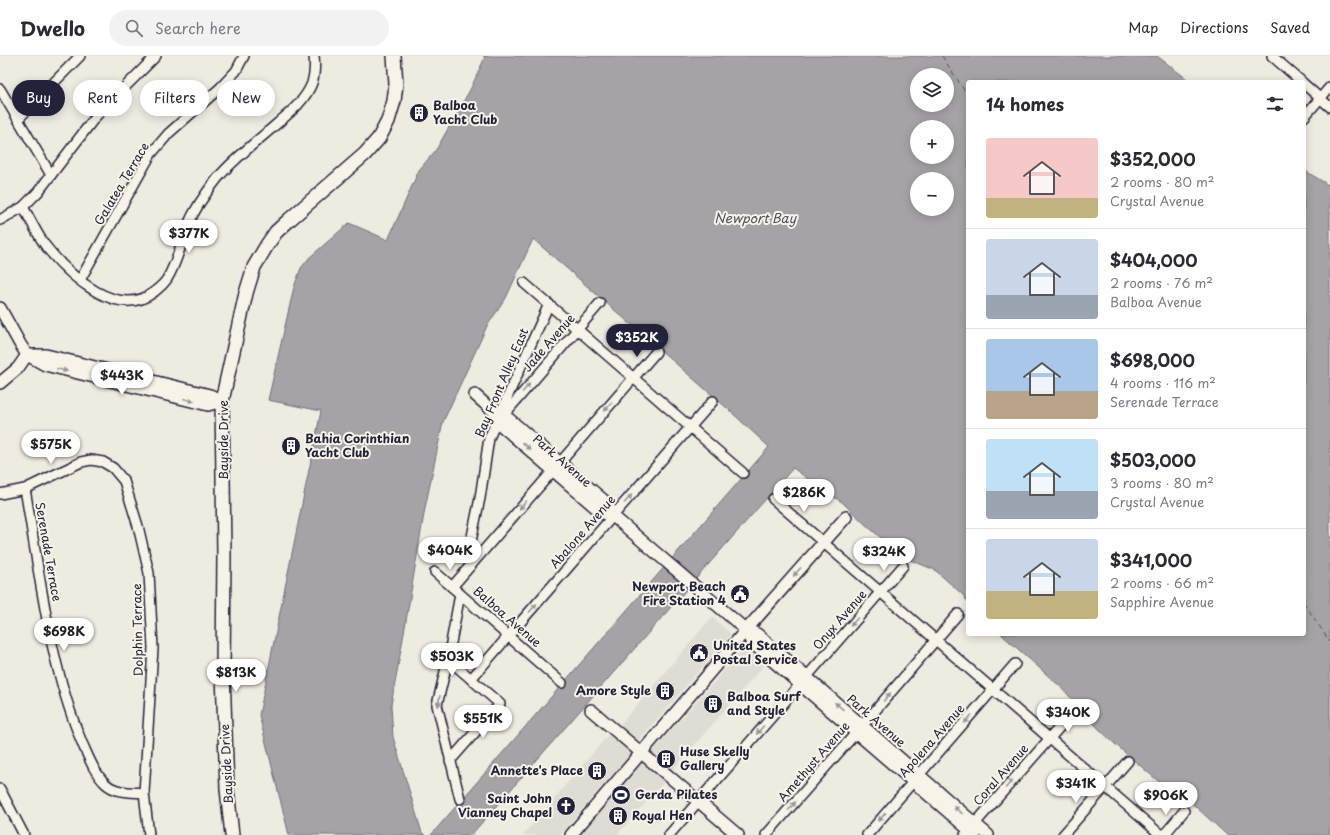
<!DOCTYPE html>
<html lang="en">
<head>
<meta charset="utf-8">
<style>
	body { margin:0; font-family:"Playpen Sans",sans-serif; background:#f2f2f3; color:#2b2b33; height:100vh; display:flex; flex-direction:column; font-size:15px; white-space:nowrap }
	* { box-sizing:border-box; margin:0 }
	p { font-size:13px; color:#7c7c81 }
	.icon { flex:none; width:22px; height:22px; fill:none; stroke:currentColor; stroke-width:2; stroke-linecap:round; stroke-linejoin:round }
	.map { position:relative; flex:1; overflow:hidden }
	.details { position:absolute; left:966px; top:24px; width:340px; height:556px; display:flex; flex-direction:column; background:#fff; border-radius:4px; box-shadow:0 2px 10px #0003 }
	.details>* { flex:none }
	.top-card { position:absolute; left:12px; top:24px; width:380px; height:36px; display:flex; gap:8px }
	.fabs { position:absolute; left:910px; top:12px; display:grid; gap:8px }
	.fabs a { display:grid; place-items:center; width:44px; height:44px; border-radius:50%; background:#fff; box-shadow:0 2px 10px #0003; font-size:20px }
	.price { position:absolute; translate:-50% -34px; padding:0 9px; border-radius:14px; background:#fff; color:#222; font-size:13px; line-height:26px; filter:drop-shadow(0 1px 2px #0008) }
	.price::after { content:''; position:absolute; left:50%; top:24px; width:12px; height:9px; margin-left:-6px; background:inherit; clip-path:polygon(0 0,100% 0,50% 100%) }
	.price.on { background:#22223b; color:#fff }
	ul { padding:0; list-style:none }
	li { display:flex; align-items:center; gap:12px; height:100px; padding:0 20px }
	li+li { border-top:1px solid #e1e1e2 }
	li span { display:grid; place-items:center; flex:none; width:112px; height:80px; border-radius:4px; color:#555 }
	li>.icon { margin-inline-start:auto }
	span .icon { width:48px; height:48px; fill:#fffc; stroke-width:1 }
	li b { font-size:17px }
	h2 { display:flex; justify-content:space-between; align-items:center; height:48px; padding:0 20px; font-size:17px }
	.chip { padding:0 14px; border-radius:18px; background:#fff; box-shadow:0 2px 10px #0003; font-size:14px; line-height:36px }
	.chip.on { background:#22223b; color:#fff }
	header { display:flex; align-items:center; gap:24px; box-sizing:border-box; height:56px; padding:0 20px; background:#fff; border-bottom:1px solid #e1e1e2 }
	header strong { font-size:19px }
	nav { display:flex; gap:22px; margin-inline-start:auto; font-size:14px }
	.search { width:280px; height:36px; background:#f2f2f3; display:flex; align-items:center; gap:10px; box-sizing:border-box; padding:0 14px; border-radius:22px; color:#7c7c81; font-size:15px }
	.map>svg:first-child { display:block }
	.built { fill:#dfdcd4 }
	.water { fill:#a6a3a6; stroke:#716f7b; fill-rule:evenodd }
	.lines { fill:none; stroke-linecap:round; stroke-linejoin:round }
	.ferry { stroke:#504f60; stroke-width:1; stroke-dasharray:5 4; stroke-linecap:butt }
	.minor-casing { stroke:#22223b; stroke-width:12 }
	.tertiary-casing { stroke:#22223b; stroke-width:14 }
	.secondary-casing { stroke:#22223b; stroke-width:16 }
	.minor { stroke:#f7f3e8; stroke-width:9 }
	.tertiary { stroke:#f7f3e8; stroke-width:11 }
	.secondary { stroke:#f7f3e8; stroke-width:13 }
	.oneway { fill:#97959a }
	.labels { text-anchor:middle; stroke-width:4; stroke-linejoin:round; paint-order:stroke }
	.poi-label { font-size:12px; font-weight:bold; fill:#22223b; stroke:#f7f3e8; text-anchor:start }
	.street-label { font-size:12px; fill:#22223b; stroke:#f7f3e8 }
	.water-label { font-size:13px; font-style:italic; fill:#504f60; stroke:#f7f3e8 }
</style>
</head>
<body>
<header>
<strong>Dwello</strong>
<div class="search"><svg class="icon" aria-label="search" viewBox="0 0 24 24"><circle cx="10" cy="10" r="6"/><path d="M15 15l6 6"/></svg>Search here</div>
<nav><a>Map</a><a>Directions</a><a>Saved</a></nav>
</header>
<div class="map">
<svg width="1330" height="779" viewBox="0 0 1330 779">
	<rect width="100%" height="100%" fill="#eeebe1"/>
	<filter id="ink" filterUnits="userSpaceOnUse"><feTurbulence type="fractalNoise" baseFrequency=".025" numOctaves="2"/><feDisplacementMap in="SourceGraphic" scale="8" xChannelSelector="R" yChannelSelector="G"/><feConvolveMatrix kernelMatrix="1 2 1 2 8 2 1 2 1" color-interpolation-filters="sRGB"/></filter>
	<g filter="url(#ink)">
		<g class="built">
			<polygon points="712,561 731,578 637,686 619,670"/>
			<polygon points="746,590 766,607 672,715 651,697"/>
			<polygon points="609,678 631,697 560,779 523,779"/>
			<polygon points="641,706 664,726 617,779 579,779"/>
		</g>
		<g class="water">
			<path d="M483,0H1157L1191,26H968V546L962,538L935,514L903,501L865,468L842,446L823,434L793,412L471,779H431L769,391L728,353L533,183L506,242L487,270L443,366L425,452L404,577L391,649L393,681L422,777L425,779H289L259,659L321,355L268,344L294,231L301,212L309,202L349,167L388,184L419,114L436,94L471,32L485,1ZM917,19H947V49H917ZM917,71H947V101H917ZM917,123H947V153H917Z"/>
			<polygon points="1304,114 1330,130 1330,779 1227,779 1186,742 1157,724 1115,688 1097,671 1062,632 1001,578 1304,578"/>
		</g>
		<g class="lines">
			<g class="ferry">
				<polyline points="942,0 968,40"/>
				<polyline points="1304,547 1330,586"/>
			</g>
			<g class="minor-casing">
				<g id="minor">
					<polyline points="1272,0 1302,26"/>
					<polyline points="1304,28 1330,51"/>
					<polyline points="0,33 51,119"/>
					<polyline points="1304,61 1330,31"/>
					<polyline points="18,63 80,0"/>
					<path d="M23,151C31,164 38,181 48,193C71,221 118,264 154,236C159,232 164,228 167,223C177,207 181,187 188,169C195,152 205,138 217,123C232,104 260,83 279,66C292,55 306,43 312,27C315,18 315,9 314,0"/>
					<polyline points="0,164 23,151 38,136 96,60 156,0"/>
					<polyline points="80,224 151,98 169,77 220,32 236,15 244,0"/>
					<polyline points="524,227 743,417"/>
					<polyline points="502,361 600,247"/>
					<path d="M25,433C40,519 49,609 83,689C89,702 95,718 106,728C116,737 131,736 144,737"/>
					<polyline points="0,438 25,433 81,406 91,404 103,406 113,412 124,425 138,470 149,517 153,592 144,737 149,779"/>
					<polyline points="773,443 1161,779"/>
					<polyline points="470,510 469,495 480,442 489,382 549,248"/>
					<polyline points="435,516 562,627"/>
					<polyline points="452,531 656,296"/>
					<polyline points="460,538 448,603 437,649 460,743"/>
					<polyline points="448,603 500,648 450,705"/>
					<polyline points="471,623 713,345"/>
					<polyline points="0,733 24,779"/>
					<polyline points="669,779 903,510"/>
					<polyline points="766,779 862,670 958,558"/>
					<polyline points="867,779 1015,608"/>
					<polyline points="965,779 1072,657"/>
					<polyline points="1063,779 1128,705"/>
					<polyline points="1164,779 1184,755"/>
				</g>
			</g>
			<g class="tertiary-casing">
				<g id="tertiary">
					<polyline points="0,252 20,288 27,299 45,309 208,349 222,345"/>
					<polyline points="29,299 46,299 210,339 222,345"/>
					<polyline points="0,327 18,312 27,299"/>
					<polyline points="475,339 501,362 509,363 608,448 613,460 746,574 757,578 988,779"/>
					<polyline points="501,362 502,370 602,457 613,460"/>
					<polyline points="746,574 751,586 975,779"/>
					<polyline points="591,654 738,779"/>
					<polyline points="571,779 746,574 846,461"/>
				</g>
			</g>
			<g class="secondary-casing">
				<polyline id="secondary" points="232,779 227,733 223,617 224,498 222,345 246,237 254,211 267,189 276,176 289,164 365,98 379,82 388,65 394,45 396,28 394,0"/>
			</g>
			<use href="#minor" class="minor"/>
			<use href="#tertiary" class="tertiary"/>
			<use href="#secondary" class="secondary"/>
		</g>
		<defs><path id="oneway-solid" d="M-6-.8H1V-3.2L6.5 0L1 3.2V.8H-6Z"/></defs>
		<g class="oneway">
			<use href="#oneway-solid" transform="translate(62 314) rotate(14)"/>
			<use href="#oneway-solid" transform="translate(526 332) rotate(-50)"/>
			<use href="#oneway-solid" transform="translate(189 344) rotate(14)"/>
			<use href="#oneway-solid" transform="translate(608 351) rotate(131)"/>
			<use href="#oneway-solid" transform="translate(526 390) rotate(41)"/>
			<use href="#oneway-solid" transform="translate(628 443) rotate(-49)"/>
			<use href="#oneway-solid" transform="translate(523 449) rotate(131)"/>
			<use href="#oneway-solid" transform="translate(797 516) rotate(131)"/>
			<use href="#oneway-solid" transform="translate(533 552) rotate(-49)"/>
			<use href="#oneway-solid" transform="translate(854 566) rotate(131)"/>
			<use href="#oneway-solid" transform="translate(887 641) rotate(-50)"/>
			<use href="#oneway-solid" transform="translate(439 645) rotate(99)"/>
			<use href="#oneway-solid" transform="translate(839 650) rotate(-139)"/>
			<use href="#oneway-solid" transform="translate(968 663) rotate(131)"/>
			<use href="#oneway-solid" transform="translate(760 674) rotate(131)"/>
			<use href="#oneway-solid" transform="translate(1009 728) rotate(-49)"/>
			<use href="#oneway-solid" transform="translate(792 750) rotate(-49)"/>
			<use href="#oneway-solid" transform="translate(958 754) rotate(-140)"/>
			<use href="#oneway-solid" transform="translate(882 761) rotate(130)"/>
		</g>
	</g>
	<defs>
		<g id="building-disc" transform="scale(1)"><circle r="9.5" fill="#22223b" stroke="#f7f3e8"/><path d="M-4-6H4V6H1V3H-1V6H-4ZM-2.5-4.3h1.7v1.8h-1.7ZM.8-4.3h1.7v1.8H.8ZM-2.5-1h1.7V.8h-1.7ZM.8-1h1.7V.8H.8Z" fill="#fff"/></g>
		<g id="civic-disc" transform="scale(1)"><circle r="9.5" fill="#22223b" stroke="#f7f3e8"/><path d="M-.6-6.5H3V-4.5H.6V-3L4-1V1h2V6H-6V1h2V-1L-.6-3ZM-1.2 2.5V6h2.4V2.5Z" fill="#fff"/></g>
		<g id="stadium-disc" transform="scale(1)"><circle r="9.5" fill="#22223b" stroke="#f7f3e8"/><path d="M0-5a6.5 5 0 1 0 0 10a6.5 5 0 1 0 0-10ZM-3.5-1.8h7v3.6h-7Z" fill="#fff"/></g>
		<g id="church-disc" transform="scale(1)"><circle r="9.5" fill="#22223b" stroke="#f7f3e8"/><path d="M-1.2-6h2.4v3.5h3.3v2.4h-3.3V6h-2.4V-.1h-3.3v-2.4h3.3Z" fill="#fff"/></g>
	</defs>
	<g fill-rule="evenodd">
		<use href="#building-disc" x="419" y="57"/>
		<use href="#building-disc" x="291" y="390"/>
		<use href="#civic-disc" x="740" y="538"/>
		<use href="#civic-disc" x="699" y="597"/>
		<use href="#building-disc" x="665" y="635"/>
		<use href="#building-disc" x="713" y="648"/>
		<use href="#building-disc" x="666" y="703"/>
		<use href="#building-disc" x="597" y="715"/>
		<use href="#stadium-disc" x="621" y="739"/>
		<use href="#church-disc" x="566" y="750"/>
		<use href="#building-disc" x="618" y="760"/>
	</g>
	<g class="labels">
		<g class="poi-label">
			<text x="433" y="54">Balboa<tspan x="433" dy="14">Yacht Club</tspan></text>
			<text x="305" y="387">Bahia Corinthian<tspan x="305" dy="14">Yacht Club</tspan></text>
			<text x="726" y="535" text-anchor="end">Newport Beach<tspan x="726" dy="14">Fire Station 4</tspan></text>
			<text x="713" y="594">United States<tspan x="713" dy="14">Postal Service</tspan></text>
			<text x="651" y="639" text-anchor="end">Amore Style</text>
			<text x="727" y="645">Balboa Surf<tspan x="727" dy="14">and Style</tspan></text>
			<text x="680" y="700">Huse Skelly<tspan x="680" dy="14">Gallery</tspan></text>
			<text x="583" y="719" text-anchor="end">Annette's Place</text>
			<text x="635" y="743">Gerda Pilates</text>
			<text x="552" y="747" text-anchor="end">Saint John<tspan x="552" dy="14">Vianney Chapel</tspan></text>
			<text x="632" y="764">Royal Hen</text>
		</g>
		<g class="street-label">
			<text transform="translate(122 128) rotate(-59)" y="4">Galatea Terrace</text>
			<text transform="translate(549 287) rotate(-49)" y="4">Jade Avenue</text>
			<text transform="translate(502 327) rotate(-67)" y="4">Bay Front Alley East</text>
			<text transform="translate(224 384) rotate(-90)" y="4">Bayside Drive</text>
			<text transform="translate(562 405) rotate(41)" y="4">Park Avenue</text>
			<text transform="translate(583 476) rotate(-49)" y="4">Abalone Avenue</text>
			<text transform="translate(48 496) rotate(80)" y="4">Serenade Terrace</text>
			<text transform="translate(507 561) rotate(41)" y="4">Balboa Avenue</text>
			<text transform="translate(840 564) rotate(-49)" y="4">Onyx Avenue</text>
			<text transform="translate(138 574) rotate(-91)" y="4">Dolphin Terrace</text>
			<text transform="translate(876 665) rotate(41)" y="4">Park Avenue</text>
			<text transform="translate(932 685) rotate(-49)" y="4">Apolena Avenue</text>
			<text transform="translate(814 706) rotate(-49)" y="4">Amethyst Avenue</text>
			<text transform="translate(227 708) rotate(-93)" y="4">Bayside Drive</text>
			<text transform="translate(1001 719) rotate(-49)" y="4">Coral Avenue</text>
		</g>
		<g class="water-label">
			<text x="755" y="167">Newport Bay</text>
		</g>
	</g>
</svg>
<div class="fabs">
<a><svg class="icon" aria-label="layers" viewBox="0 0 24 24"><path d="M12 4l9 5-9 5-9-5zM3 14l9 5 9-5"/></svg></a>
<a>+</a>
<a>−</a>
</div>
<b class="price" style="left:189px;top:198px">$377K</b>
<b class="price on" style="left:637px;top:302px">$352K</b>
<b class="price" style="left:122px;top:340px">$443K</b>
<b class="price" style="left:51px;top:409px">$575K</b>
<b class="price" style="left:804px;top:457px">$286K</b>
<b class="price" style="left:450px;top:515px">$404K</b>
<b class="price" style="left:884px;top:516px">$324K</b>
<b class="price" style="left:64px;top:596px">$698K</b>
<b class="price" style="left:452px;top:621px">$503K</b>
<b class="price" style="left:236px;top:637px">$813K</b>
<b class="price" style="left:1068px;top:677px">$340K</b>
<b class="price" style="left:483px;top:683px">$551K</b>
<b class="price" style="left:1076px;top:748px">$341K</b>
<b class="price" style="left:1166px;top:760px">$906K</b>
<div class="top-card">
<a class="chip on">Buy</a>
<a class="chip">Rent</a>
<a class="chip">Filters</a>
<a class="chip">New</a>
</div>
<section class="details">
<h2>14 homes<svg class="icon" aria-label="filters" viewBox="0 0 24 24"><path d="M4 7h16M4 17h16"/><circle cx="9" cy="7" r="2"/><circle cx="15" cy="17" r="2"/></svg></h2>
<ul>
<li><span style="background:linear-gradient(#f6c9c9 75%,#c2b280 0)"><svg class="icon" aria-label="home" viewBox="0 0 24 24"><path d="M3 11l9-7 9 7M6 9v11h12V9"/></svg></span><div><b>$352,000</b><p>2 rooms · 80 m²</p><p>Crystal Avenue</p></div></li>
<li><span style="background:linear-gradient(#c9d6e8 70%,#9aa5b1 0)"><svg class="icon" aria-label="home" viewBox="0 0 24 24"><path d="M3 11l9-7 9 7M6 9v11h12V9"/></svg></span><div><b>$404,000</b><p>2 rooms · 76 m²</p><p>Balboa Avenue</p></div></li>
<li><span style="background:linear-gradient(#a9c7e8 65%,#b9a48a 0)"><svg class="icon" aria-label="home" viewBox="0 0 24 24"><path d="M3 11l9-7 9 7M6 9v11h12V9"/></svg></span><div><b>$698,000</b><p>4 rooms · 116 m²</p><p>Serenade Terrace</p></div></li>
<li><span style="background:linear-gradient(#bfe0f5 65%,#9aa5b1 0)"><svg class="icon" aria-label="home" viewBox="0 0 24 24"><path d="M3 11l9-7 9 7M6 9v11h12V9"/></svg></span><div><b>$503,000</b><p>3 rooms · 80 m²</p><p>Crystal Avenue</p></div></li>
<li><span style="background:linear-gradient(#c9d6e8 65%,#c2b280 0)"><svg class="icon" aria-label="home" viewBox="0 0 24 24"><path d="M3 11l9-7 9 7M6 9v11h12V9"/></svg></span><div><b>$341,000</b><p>2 rooms · 66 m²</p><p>Sapphire Avenue</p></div></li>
</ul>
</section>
</div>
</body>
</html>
